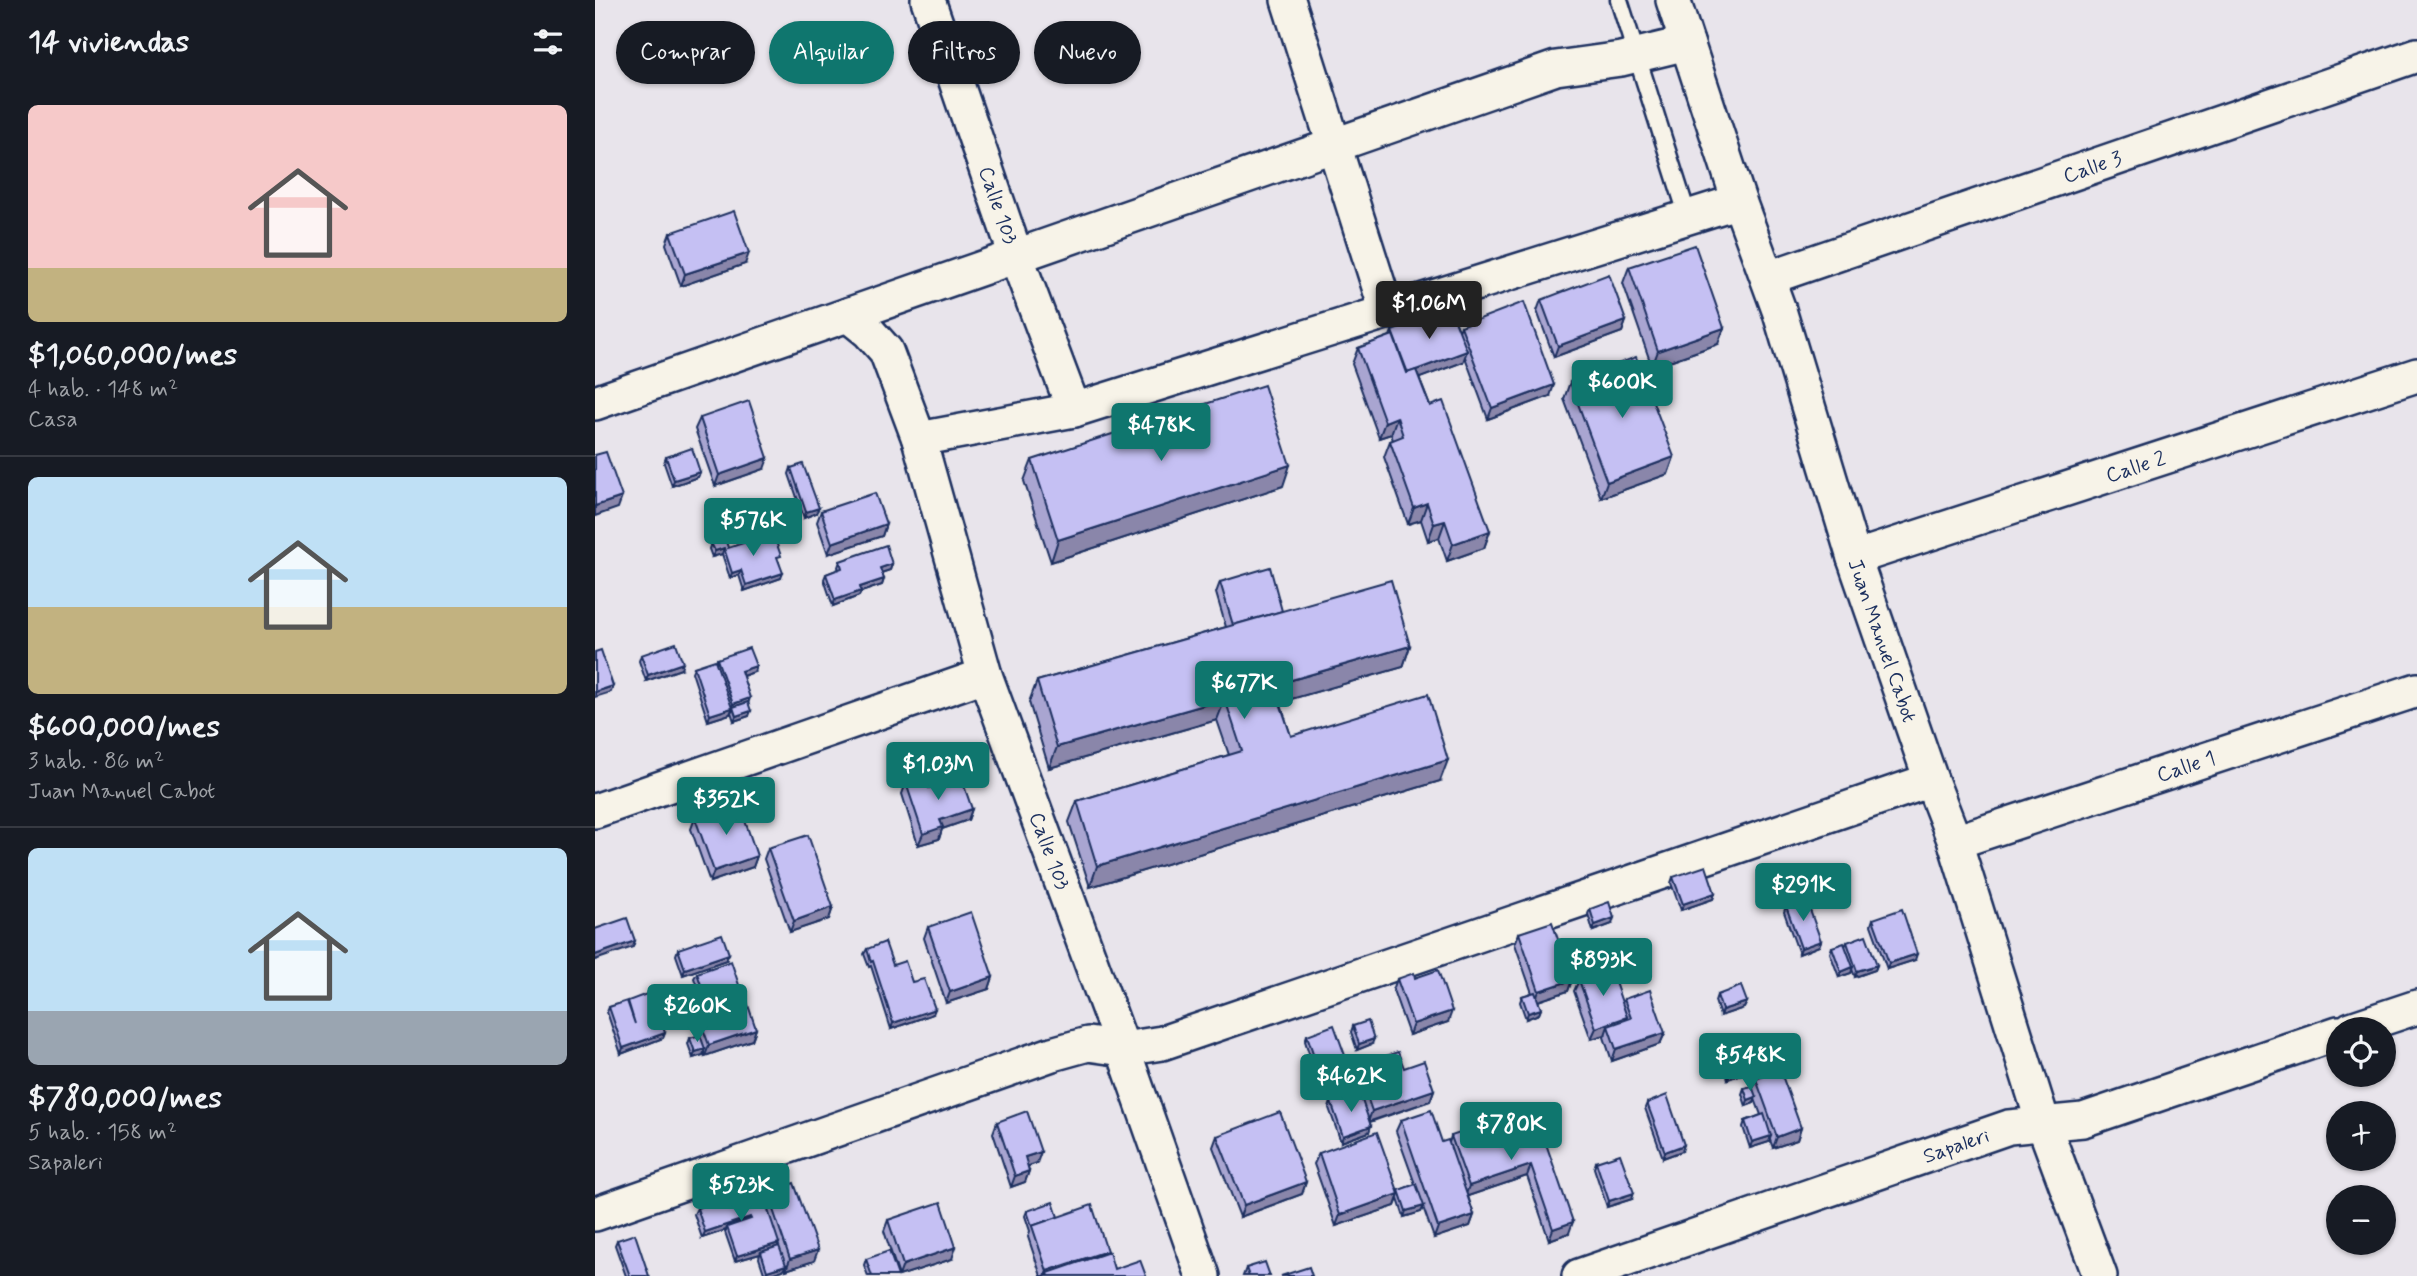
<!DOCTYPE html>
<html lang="es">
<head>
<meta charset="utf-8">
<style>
	body { margin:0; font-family:Mynerve,sans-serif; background:#20242c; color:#f1f3f6; height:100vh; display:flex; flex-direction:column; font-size:26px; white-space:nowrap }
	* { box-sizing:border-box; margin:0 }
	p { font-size:23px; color:#9ea1a6 }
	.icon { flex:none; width:38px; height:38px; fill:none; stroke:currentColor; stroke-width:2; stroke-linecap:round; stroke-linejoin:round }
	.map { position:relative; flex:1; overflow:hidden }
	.drawer { display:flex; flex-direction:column; background:#171b24; width:595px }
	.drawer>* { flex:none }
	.hud { position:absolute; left:21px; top:21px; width:665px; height:63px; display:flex; gap:14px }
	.controls { position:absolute; left:1731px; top:1017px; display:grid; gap:14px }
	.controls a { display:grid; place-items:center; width:70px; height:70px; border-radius:50%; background:#171b24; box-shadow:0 2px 5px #0004; font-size:35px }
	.price { position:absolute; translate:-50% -60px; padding:0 16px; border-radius:7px; background:#0f766e; color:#fff; font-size:23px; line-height:46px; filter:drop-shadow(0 2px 4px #0008) }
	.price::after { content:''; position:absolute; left:50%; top:42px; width:21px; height:16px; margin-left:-10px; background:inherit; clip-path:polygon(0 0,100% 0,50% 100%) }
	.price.selected { background:#222; color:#fff }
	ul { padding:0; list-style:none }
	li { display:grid; align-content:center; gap:14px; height:371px; padding:0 28px }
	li+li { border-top:2px solid #363941 }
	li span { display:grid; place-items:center; height:217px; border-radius:10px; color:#555 }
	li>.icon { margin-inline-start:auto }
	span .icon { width:126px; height:126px; fill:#fffc; stroke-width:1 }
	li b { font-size:30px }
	h2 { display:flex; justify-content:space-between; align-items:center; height:84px; padding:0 28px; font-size:30px }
	.tag { padding:0 24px; border-radius:32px; background:#171b24; box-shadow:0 2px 5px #0004; font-size:24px; line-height:63px }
	.tag.selected { background:#0f766e; color:#fff }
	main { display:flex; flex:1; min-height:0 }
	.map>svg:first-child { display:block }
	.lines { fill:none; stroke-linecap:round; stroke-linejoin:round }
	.lane-casing { stroke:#1b2f5e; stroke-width:21 }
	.street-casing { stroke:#1b2f5e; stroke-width:38 }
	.lane { stroke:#f7f3e8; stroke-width:16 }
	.street { stroke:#f7f3e8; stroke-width:33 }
	.wall { fill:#a9a5d1; stroke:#1b2f5e; stroke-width:2 }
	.shaded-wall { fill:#8a86aa; stroke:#1b2f5e; stroke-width:2 }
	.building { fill:#c5c0f3; stroke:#1b2f5e; stroke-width:2 }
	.labels { text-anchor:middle; stroke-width:7; stroke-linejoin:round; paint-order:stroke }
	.street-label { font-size:21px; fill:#1b2f5e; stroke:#f7f3e8 }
</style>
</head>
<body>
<main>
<section class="drawer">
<h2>14 viviendas<svg class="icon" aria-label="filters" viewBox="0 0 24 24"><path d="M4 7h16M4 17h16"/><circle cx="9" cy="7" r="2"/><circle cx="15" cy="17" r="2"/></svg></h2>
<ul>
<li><span style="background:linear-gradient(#f6c9c9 75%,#c2b280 0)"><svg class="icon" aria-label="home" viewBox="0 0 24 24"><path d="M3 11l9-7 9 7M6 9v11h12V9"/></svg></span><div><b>$1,060,000/mes</b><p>4 hab. · 148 m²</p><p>Casa</p></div></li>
<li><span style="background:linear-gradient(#bfe0f5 60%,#c2b280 0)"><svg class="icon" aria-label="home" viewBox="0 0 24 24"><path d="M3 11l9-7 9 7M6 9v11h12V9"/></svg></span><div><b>$600,000/mes</b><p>3 hab. · 86 m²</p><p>Juan Manuel Cabot</p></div></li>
<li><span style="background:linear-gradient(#bfe0f5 75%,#9aa5b1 0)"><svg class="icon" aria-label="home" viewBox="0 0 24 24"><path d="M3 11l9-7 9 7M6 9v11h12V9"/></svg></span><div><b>$780,000/mes</b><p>5 hab. · 158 m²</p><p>Sapaleri</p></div></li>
</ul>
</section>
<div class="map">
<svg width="1822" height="1276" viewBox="0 0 1822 1276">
	<rect width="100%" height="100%" fill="#e8e4eb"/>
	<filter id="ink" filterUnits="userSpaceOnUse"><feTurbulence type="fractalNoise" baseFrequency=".0143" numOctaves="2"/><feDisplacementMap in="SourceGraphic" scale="14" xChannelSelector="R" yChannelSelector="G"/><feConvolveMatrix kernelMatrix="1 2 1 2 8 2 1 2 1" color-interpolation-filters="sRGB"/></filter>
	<g filter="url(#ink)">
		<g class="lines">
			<g class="lane-casing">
				<polyline id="lane" points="1024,0 1093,217"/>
			</g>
			<g class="street-casing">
				<g id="street">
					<path id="s1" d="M333,0L421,256L479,410"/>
					<polyline points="693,0 792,312"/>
					<path id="s2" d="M1078,0L1144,201L1184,310L1259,558L1336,780L1360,842L1448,1123L1505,1276"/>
					<path id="s3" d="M1173,278L1822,55"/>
					<path id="s4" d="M253,315L274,332L291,351L324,439L390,675L528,1049L608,1276"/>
					<polyline points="0,403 961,68 1026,59 1092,43"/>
					<polyline points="324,439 479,410 1144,201"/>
					<path id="s5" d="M1259,558L1822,375"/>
					<polyline points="0,811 390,675"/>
					<path id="s6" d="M1360,842L1822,690"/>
					<polyline points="1756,1029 1822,1007"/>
					<polyline points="0,1214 457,1054 493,1044 528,1049 567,1043 1336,780"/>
					<path id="s7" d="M984,1276L1414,1127L1488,1120L1743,1033"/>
				</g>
			</g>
			<use href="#lane" class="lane"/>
			<use href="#street" class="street"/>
		</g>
		<g class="wall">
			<polygon points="75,233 150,264 86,286 71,244"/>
			<polygon points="1034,267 1123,344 1057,367 1028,283"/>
			<polygon points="946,300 1031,321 1027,332 959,357 942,311"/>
			<polygon points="866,326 955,396 893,419 870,357 868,362 824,378 835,406 895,531 889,548 852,561 844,538 833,541 826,520 813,524 789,457 795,441 798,440 796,434 784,438 757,364 763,348 795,336 797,331 864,331"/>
			<polygon points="975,382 1079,457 1073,474 1006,498 969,399"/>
			<polygon points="105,418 169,469 120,486 100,429"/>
			<polygon points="71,457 105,472 103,477 77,486 69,463"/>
			<polygon points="437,460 688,486 456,562 429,481"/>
			<polygon points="196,468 221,513 209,518 194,474"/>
			<polygon points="226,511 291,524 287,536 233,554 222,522"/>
			<polygon points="116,543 184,562 186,578 149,591 144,575 135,578 127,554 117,557 114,549"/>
			<polygon points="245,561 297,564 295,570 286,573 289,579 287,585 266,592 264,596 238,606 229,579 231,574 244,569 243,567"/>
			<polygon points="625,582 687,611 815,646 808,667 685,702 696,736 845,781 495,887 474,822 482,801 634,755 622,720 454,768 434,702 442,681 631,627 621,593"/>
			<polygon points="46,655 86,669 51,681 44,661"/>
			<polygon points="122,659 159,672 148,676 153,703 154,716 139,721 136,712 138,709 136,710 135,714 113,721 97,672 99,667 121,662"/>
			<polygon points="311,783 334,788 377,809 373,820 347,829 344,839 323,845 307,794"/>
			<polygon points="100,818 162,856 158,867 115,882 96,829"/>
			<polygon points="173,848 238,907 234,919 195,932 169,859"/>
			<polygon points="1078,877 1120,893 1118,899 1086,910 1076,883"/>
			<polygon points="1191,906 1226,941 1224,946 1204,954 1189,912"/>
			<polygon points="995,909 1017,924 998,931 993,914"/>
			<polygon points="1278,919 1320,960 1292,969 1276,925"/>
			<polygon points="333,927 398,977 394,989 351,1003 329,938"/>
			<polygon points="924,933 977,980 973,991 943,1001 946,1009 944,1014 931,1019 925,1002 927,996 937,993 920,944"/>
			<polygon points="1252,942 1282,965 1280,970 1260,977 1257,969 1256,973 1244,977 1235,953 1237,947 1250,946"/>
			<polygon points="83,949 131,960 88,975 81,955"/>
			<polygon points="272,949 298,965 317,982 338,1014 296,1029 276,966 274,967 269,954"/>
			<polygon points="102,973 148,997 161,1029 157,1040 110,1056 109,1053 108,1055 98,1058 93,1044 95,1038 103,1036 98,1023 102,1012 110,1009 99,978"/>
			<polygon points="820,978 853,1022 814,1035 798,990 802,979"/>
			<polygon points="984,980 1027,1003 1029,999 1070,1033 1065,1044 1017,1061 1009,1037 1010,1035 996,1039 979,991"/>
			<polygon points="1122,995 1152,1002 1149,1008 1125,1016 1120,1001"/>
			<polygon points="33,1001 70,1033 68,1038 26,1054 12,1012 14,1007 32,1003"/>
			<polygon points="758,1026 777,1044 762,1050 756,1032"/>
			<polygon points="712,1035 750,1067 722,1077 710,1041"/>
			<polygon points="1127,1050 1160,1064 1158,1070 1133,1079 1125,1055"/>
			<polygon points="761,1066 809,1068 839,1090 835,1101 775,1122 774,1132 746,1142 734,1108 736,1102 763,1093 757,1077"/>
			<polygon points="1161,1079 1206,1128 1202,1140 1178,1148 1175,1140 1174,1142 1155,1148 1148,1127 1150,1121 1166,1115 1160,1099 1159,1103 1151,1106 1147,1094 1149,1088 1158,1088"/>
			<polygon points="1052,1103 1087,1151 1068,1158 1050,1108"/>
			<polygon points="806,1120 847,1142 854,1143 856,1136 929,1145 974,1233 954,1240 932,1176 873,1196 879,1215 875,1226 839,1238 828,1207 826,1212 809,1217 803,1199 800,1206 741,1226 719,1164 724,1153 803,1191 820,1184 801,1131"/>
			<polygon points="402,1122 442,1163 433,1166 434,1171 430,1182 416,1187 398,1133"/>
			<polygon points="622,1136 711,1182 707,1194 645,1217 618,1147"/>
			<polygon points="1001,1162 1037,1199 1012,1207 999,1168"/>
			<polygon points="172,1192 219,1261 191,1270 190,1266 188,1270 170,1276 164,1258 165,1254 140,1261 130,1232 131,1230 107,1238 99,1214 102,1208 150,1204 169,1200"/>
			<polygon points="432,1211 463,1217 512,1253 519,1269 551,1276 446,1276 433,1237 435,1231 430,1216"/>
			<polygon points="293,1220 357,1259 304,1276 289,1231"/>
			<polygon points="22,1240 54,1276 31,1276 20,1245"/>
			<polygon points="271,1259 303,1276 273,1276 269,1265"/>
			<polygon points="651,1268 675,1276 648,1276"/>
		</g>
		<g class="shaded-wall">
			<polygon points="154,253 150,264 86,286 90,274"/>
			<polygon points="1031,321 1027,332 959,357 963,346"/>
			<polygon points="1129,328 1123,344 1057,367 1063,351"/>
			<polygon points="872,351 868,362 809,384 813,373"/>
			<polygon points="959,385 955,396 893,419 897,408"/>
			<polygon points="802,417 796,434 784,438 790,422"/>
			<polygon points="1079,457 1073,474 1006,498 1012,482"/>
			<polygon points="173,458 169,469 120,486 124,475"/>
			<polygon points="695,465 688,486 456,562 463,540"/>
			<polygon points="105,472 103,477 77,486 79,480"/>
			<polygon points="27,497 23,508 0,516 0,506"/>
			<polygon points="832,503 826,520 813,524 819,508"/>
			<polygon points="224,508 221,513 209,518 211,512"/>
			<polygon points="850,521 844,538 833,541 839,524"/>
			<polygon points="291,524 287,536 233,554 237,543"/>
			<polygon points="895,531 889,548 852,561 858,544"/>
			<polygon points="129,548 127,554 117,557 120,551"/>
			<polygon points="297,564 295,570 283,574 285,568"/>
			<polygon points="146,570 144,575 135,578 137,573"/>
			<polygon points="188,573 186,578 149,591 151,585"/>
			<polygon points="289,579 287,585 266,592 264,596 238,606 240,600 265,587"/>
			<polygon points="815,646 808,667 672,706 679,685"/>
			<polygon points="88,663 86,669 51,681 53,675"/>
			<polygon points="161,666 159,672 144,677 146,671"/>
			<polygon points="18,686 16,692 0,697 0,692"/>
			<polygon points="155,698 153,704 138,707 135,714 113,721 115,715 136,708 138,704"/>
			<polygon points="630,699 622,720 454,768 462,747"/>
			<polygon points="156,711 154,716 139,721 141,716"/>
			<polygon points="853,760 845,781 495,887 502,866"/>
			<polygon points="377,809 373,820 347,829 344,839 323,845 328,834 345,820"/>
			<polygon points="162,856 158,867 115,882 119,871"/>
			<polygon points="1120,893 1118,899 1086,910 1088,904"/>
			<polygon points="238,907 234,919 195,932 199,921"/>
			<polygon points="1019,918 1017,924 998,931 1000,925"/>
			<polygon points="40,941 38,947 0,960 0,955"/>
			<polygon points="1226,941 1224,946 1204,954 1206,948"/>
			<polygon points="134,954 131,960 88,975 90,969"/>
			<polygon points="1322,954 1320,960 1292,969 1294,963"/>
			<polygon points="1282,965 1280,970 1260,977 1262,971"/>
			<polygon points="1258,967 1256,973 1244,977 1246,972"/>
			<polygon points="398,977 394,989 351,1003 355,992"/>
			<polygon points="977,980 973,991 940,1002 944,991"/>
			<polygon points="1152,1002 1149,1008 1125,1016 1127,1010"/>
			<polygon points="340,1009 338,1014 296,1029 298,1023"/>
			<polygon points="946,1009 944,1014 931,1019 933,1013"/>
			<polygon points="857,1011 853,1022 814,1035 818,1024"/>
			<polygon points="1032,1017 1028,1028 1013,1026 1010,1035 996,1039 1001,1028"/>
			<polygon points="161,1029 157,1040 110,1056 114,1045"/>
			<polygon points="70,1033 68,1038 26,1054 28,1048"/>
			<polygon points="1070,1033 1065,1044 1017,1061 1021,1049"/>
			<polygon points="779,1039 777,1044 762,1050 764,1044"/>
			<polygon points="110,1049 108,1055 98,1058 100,1052"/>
			<polygon points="752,1061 750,1067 722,1077 724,1071"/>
			<polygon points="1160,1064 1158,1070 1133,1079 1135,1073"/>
			<polygon points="839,1090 835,1101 773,1122 777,1111"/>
			<polygon points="1161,1097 1159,1103 1151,1106 1153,1100"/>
			<polygon points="776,1126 774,1132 746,1142 748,1136"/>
			<polygon points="1206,1128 1202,1140 1178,1148 1182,1137"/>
			<polygon points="1176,1136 1174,1142 1155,1148 1157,1142"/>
			<polygon points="1089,1145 1087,1151 1068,1158 1070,1152"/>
			<polygon points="446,1152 442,1163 426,1169 430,1157"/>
			<polygon points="936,1165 932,1176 870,1197 874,1186"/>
			<polygon points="434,1171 430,1182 416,1187 420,1176"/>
			<polygon points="711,1182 707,1194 645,1217 649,1205"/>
			<polygon points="1039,1193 1037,1199 1012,1207 1014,1201"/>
			<polygon points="804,1194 800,1206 741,1226 745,1215"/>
			<polygon points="829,1206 826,1212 809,1217 811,1211"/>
			<polygon points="879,1215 875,1226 839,1238 843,1227"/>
			<polygon points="155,1217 153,1223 132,1227 131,1230 107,1238 110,1232"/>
			<polygon points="978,1222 974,1233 954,1240 958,1229"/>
			<polygon points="184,1243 182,1249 166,1252 165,1254 140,1261 142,1256"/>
			<polygon points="361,1247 357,1259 304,1276 308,1265"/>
			<polygon points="223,1250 219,1261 191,1270 195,1259"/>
			<polygon points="512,1251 508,1262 453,1273 452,1276 450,1276 452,1271"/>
			<polygon points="191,1265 188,1270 170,1276 172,1271"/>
		</g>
		<g class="building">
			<polygon points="139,211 154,253 90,274 75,233"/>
			<polygon points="1100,245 1129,328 1063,351 1034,267"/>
			<polygon points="1014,274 1031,321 963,346 946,300"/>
			<polygon points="929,302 959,385 897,408 866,326"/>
			<polygon points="856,310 872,351 813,373 797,331"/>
			<polygon points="798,335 812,373 821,370 835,406 848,401 895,531 858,544 850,521 839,524 832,503 819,508 795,441 808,436 802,417 790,422 763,348"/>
			<polygon points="1041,357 1079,457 1012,482 975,382"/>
			<polygon points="669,385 695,465 463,540 437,460"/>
			<polygon points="154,401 173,458 124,475 105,418"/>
			<polygon points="97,448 105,472 79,480 71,457"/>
			<polygon points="11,452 27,497 0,506 0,455"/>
			<polygon points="208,464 224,508 211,512 196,468"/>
			<polygon points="280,493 291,524 237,543 226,511"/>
			<polygon points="178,533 186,556 182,557 188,573 151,585 146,570 137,573 129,548 120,551 116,543 130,538 133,548"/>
			<polygon points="291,545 297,564 285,568 289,579 265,587 266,591 240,600 231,574 247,568 245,561"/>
			<polygon points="675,567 687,611 638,625 625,582"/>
			<polygon points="796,580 815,646 679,685 696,736 833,694 853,760 502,866 482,801 647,751 630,699 462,747 442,681"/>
			<polygon points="81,643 88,663 53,675 46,655"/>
			<polygon points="154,648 161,666 146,671 155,698 138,704 122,659"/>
			<polygon points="6,650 18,686 0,692 0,652"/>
			<polygon points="120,660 137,708 115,715 99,667"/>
			<polygon points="153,702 156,711 141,716 138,707"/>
			<polygon points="330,777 334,788 366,777 377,809 345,820 348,827 328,834 311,783"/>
			<polygon points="144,803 162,856 119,871 100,818"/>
			<polygon points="213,835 238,907 199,921 173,848"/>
			<polygon points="1111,866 1120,893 1088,904 1078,877"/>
			<polygon points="1211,899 1226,941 1206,948 1191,906"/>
			<polygon points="1014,902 1019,918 1000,925 995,909"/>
			<polygon points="1307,909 1322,954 1294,963 1278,919"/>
			<polygon points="376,912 398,977 355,992 333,927"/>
			<polygon points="32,918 40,941 0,955 0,929"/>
			<polygon points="957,922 977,980 944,991 924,933"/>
			<polygon points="127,934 134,954 90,969 83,949"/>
			<polygon points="1271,935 1282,965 1262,971 1252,942"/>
			<polygon points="290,942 298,965 310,961 317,982 329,979 340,1009 298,1023 278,961 276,962 272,949"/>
			<polygon points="1249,943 1258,967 1246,972 1237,947"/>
			<polygon points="136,961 148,997 114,1008 102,973"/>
			<polygon points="1015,968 1032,1017 1001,1028 984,980"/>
			<polygon points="843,970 857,1011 818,1024 802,979 819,973 820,978"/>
			<polygon points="1146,986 1152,1002 1127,1010 1122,995"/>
			<polygon points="1055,990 1070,1033 1021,1049 1013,1026 1036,1018 1029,999"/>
			<polygon points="57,992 70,1033 28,1048 14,1007 32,1001 40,1024 33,1001"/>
			<polygon points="940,992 946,1009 933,1013 927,996"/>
			<polygon points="150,996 161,1029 114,1045 102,1012"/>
			<polygon points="773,1021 779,1039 764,1044 758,1026"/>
			<polygon points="739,1025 752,1061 724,1071 712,1035"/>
			<polygon points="105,1035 110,1049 100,1052 95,1038"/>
			<polygon points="1152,1041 1160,1064 1135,1073 1127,1050"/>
			<polygon points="803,1052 809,1068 829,1061 839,1090 777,1111 761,1066"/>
			<polygon points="1185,1070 1206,1128 1182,1137 1161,1079"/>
			<polygon points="1157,1086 1161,1097 1153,1100 1149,1088"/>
			<polygon points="764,1092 776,1126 748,1136 736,1102"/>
			<polygon points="1072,1095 1089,1145 1070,1152 1052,1103"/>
			<polygon points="836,1110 847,1142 853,1140 879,1215 843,1227 806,1120"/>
			<polygon points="432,1111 446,1152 430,1157 434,1171 420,1176 402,1122"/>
			<polygon points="685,1112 711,1182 649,1205 622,1136"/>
			<polygon points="1169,1114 1176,1136 1157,1142 1150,1121"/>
			<polygon points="918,1115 929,1145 949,1138 978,1222 958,1229 936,1165 874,1186 856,1136"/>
			<polygon points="782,1132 804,1194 745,1215 724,1153"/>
			<polygon points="1025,1154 1039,1193 1014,1201 1001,1162"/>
			<polygon points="199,1183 223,1250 195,1259 172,1192"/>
			<polygon points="821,1184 829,1206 811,1211 804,1190"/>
			<polygon points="146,1193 150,1204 169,1198 184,1243 142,1256 132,1227 156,1219 155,1217 110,1232 102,1208"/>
			<polygon points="346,1202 361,1247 308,1265 293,1220"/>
			<polygon points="458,1202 463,1217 437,1226 432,1211"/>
			<polygon points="497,1205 512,1251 452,1271 437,1226"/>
			<polygon points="40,1234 54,1276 35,1276 22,1240"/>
			<polygon points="184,1246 191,1265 172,1271 166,1252"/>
			<polygon points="294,1251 303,1276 277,1276 271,1259"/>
			<polygon points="514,1252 519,1269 545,1260 551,1276 454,1276 453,1273"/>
			<polygon points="670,1262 675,1276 654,1276 651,1268"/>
			<polygon points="714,1267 717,1276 686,1276"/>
		</g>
	</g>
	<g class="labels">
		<g class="street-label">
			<text dy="7" stroke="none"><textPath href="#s3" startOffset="343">Calle 3</textPath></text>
			<text dy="7" stroke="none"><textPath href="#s1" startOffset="217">Calle 103</textPath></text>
			<text dy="7" stroke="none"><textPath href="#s5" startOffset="296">Calle 2</textPath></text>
			<text dy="7" stroke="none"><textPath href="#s2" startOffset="674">Juan Manuel Cabot</textPath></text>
			<text dy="7" stroke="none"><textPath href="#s6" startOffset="243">Calle 1</textPath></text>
			<text dy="7" stroke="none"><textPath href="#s4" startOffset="579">Calle 103</textPath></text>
			<text dy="7" stroke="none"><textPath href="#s7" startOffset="399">Sapaleri</textPath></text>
		</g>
	</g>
</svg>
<div class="controls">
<a><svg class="icon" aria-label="locate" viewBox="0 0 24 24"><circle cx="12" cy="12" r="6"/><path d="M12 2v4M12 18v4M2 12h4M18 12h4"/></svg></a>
<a>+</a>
<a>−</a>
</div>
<b class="price selected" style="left:834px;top:341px">$1.06M</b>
<b class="price" style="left:1027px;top:420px">$600K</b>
<b class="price" style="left:566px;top:463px">$478K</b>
<b class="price" style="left:158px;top:558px">$576K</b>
<b class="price" style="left:649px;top:721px">$677K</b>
<b class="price" style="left:343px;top:802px">$1.03M</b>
<b class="price" style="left:131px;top:837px">$352K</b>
<b class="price" style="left:1208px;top:923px">$291K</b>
<b class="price" style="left:1008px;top:998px">$893K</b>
<b class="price" style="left:102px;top:1044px">$260K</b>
<b class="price" style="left:1155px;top:1093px">$548K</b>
<b class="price" style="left:756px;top:1114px">$462K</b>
<b class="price" style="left:916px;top:1162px">$780K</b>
<b class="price" style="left:146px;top:1223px">$523K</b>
<div class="hud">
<a class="tag">Comprar</a>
<a class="tag selected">Alquilar</a>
<a class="tag">Filtros</a>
<a class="tag">Nuevo</a>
</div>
</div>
</main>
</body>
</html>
